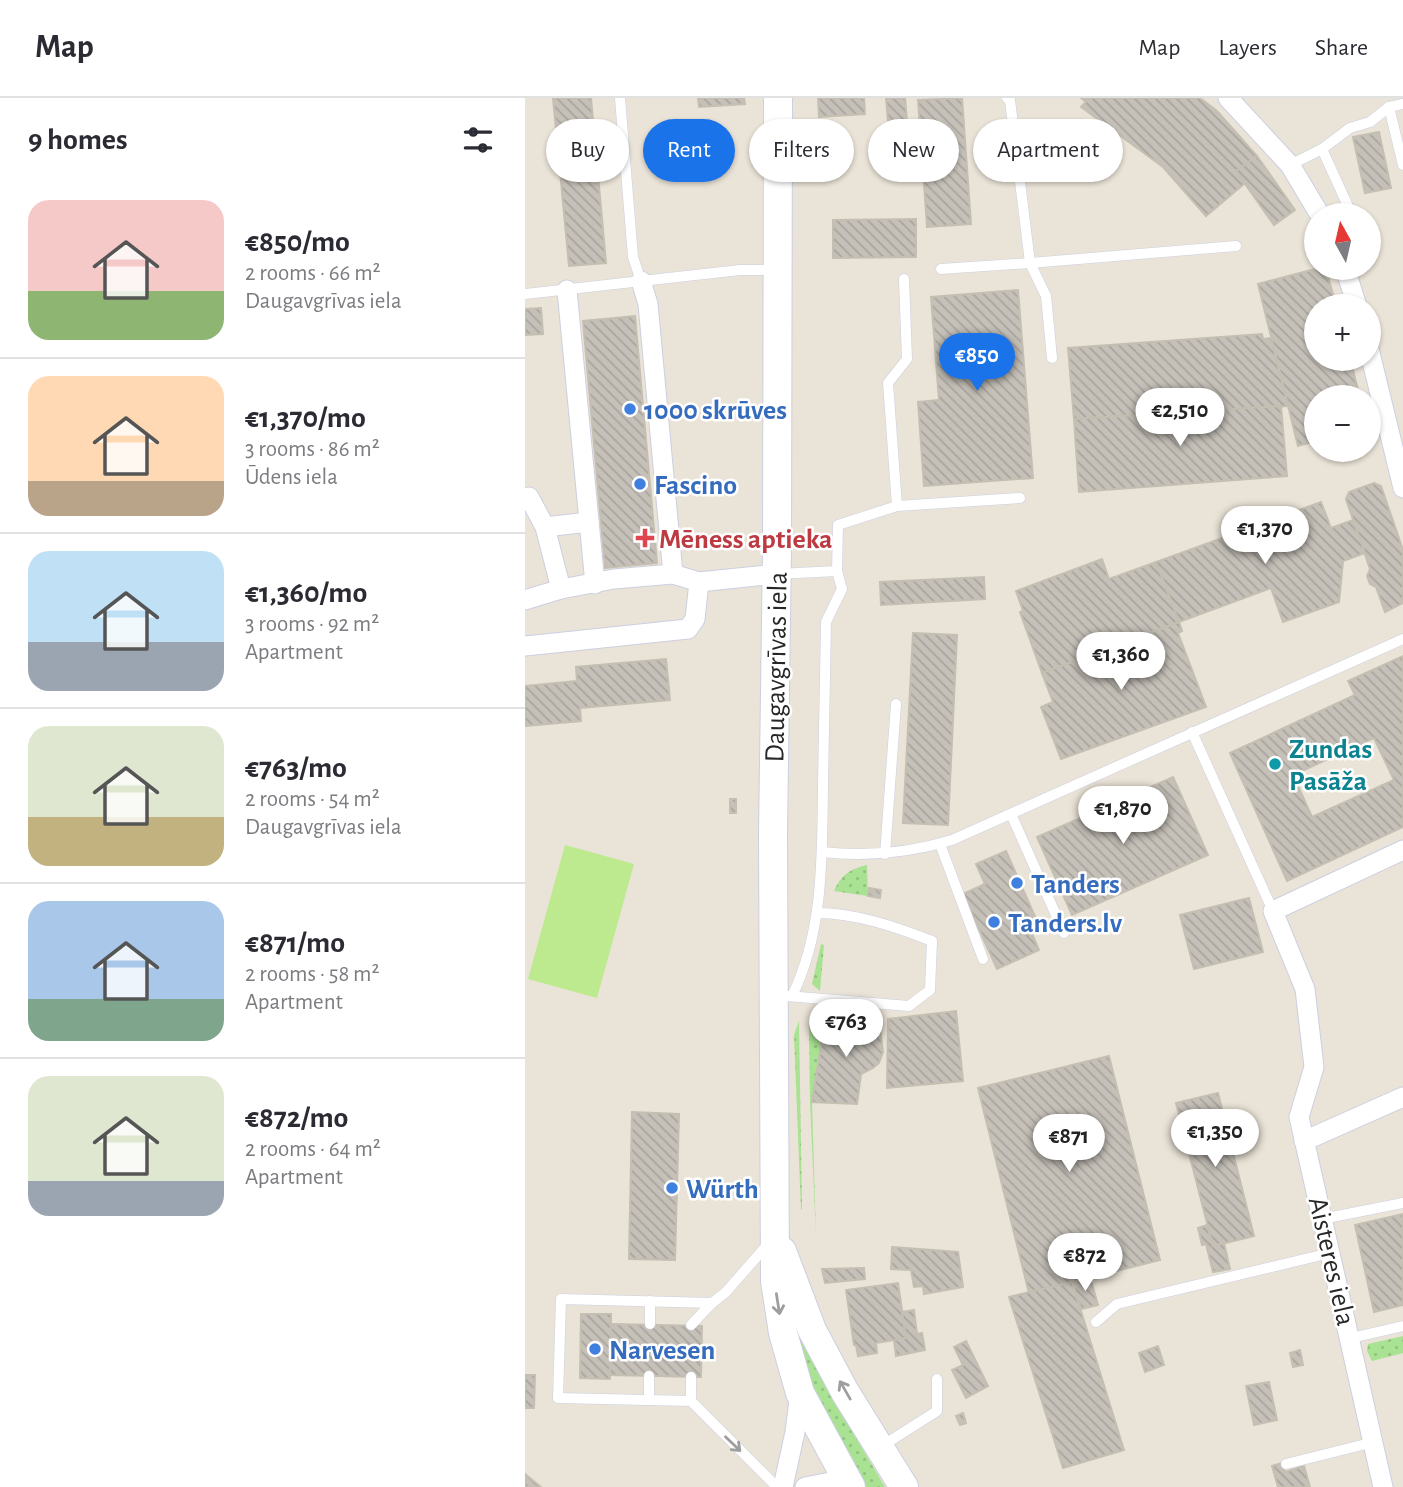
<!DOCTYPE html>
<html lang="en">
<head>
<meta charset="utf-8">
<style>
	body { margin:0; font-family:"Alegreya Sans",sans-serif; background:#f2f2f3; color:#2b2b33; height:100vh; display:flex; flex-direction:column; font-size:26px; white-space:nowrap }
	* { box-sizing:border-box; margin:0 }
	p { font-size:23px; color:#7c7c81 }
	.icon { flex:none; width:38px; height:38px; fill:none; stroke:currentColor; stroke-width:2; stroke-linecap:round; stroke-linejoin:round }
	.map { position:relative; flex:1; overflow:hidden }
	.panel { display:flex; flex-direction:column; background:#fff; width:525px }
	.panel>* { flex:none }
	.guide { position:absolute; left:21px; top:21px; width:665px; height:63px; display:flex; gap:14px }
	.needle { width:46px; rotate:352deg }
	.buttons { position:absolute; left:779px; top:105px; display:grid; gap:14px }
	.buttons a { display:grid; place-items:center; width:77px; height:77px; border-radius:50%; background:#fff; box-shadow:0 2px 5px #0004; font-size:35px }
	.price { position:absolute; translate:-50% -60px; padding:0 16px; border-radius:24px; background:#fff; color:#222; font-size:23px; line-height:46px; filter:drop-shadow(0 2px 4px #0008) }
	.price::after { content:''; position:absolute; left:50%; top:42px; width:21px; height:16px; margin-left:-10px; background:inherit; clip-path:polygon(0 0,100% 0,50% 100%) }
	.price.on { background:#1a73e8; color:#fff }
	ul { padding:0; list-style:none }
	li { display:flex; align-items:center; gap:21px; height:175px; padding:0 28px }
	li+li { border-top:2px solid #e1e1e2 }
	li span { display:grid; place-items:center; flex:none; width:196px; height:140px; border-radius:21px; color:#555 }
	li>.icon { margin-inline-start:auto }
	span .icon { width:84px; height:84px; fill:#fffc; stroke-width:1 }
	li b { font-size:30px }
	h2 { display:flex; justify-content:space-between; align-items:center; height:84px; padding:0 28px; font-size:30px }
	.chip { padding:0 24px; border-radius:32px; background:#fff; box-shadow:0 2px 5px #0004; font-size:24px; line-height:63px }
	.chip.on { background:#1a73e8; color:#fff }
	header { display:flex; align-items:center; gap:42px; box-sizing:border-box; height:98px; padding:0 35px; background:#fff; border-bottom:2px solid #e1e1e2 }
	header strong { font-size:33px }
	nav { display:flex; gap:38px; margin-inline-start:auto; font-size:24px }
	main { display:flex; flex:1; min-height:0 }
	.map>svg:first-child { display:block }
	.grass { fill:url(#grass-dots) }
	.pitch { fill:#bdea8e }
	.building { fill:url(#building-back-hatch); stroke:#c5bfb2; stroke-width:2; fill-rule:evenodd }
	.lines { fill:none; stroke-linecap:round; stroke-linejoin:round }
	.lane-casing { stroke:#cdcfe1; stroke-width:11 }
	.street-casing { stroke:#cdcfe1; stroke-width:21 }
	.secondary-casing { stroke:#cdcfe1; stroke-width:30 }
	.lane { stroke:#fff; stroke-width:10 }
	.street { stroke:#fff; stroke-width:19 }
	.secondary { stroke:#fff; stroke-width:28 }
	.oneway { stroke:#9e9e9e }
	.shop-dot { fill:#3f7fe0; stroke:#fff; stroke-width:2.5 }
	.health-dot { fill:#e0444e; stroke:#fff; stroke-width:2.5 }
	.culture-dot { fill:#0f9aa8; stroke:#fff; stroke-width:2.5 }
	.labels { text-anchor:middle; stroke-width:5; stroke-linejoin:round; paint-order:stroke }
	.shop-label { font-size:28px; font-weight:bold; fill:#366cbe; stroke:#fff; text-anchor:start }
	.health-label { font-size:28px; font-weight:bold; fill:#be3a42; stroke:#fff; text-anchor:start }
	.street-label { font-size:28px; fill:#272727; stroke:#fff }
	.culture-label { font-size:28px; font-weight:bold; fill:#0d838f; stroke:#fff; text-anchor:start }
</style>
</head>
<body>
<header>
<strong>Map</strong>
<nav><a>Map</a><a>Layers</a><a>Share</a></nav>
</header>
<main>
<section class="panel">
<h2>9 homes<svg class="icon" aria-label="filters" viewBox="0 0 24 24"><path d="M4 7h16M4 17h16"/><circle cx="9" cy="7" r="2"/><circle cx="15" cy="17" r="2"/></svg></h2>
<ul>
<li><span style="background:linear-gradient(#f6c9c9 65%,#8fb573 0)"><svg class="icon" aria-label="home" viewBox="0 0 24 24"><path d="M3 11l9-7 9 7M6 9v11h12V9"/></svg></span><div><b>€850/mo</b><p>2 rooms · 66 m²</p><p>Daugavgrīvas iela</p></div></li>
<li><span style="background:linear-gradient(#ffd9b3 75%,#b9a48a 0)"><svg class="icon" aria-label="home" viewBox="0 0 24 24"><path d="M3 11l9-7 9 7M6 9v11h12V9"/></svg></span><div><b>€1,370/mo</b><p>3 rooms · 86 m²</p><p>Ūdens iela</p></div></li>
<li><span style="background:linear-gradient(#bfe0f5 65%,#9aa5b1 0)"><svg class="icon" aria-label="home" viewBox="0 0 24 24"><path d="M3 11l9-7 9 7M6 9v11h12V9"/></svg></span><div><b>€1,360/mo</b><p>3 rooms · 92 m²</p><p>Apartment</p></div></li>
<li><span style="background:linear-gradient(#dfe7d0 65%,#c2b280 0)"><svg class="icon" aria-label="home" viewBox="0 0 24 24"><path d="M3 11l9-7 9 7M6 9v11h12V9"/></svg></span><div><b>€763/mo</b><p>2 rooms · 54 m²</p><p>Daugavgrīvas iela</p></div></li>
<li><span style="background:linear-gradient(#a9c7e8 70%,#7fa58c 0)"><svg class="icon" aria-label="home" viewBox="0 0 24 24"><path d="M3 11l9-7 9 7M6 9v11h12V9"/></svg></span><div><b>€871/mo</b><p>2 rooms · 58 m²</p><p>Apartment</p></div></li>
<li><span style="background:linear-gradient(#dfe7d0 75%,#9aa5b1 0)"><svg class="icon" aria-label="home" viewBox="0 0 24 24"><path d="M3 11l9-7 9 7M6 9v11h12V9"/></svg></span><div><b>€872/mo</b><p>2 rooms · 64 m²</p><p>Apartment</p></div></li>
</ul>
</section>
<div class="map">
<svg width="878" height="1389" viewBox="0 0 878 1389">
	<defs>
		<pattern id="grass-dots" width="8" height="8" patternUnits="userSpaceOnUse" patternTransform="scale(1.75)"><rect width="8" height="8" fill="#a8e292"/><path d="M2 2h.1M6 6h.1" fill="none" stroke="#91c27e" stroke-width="1.8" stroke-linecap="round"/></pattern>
		<pattern id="building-back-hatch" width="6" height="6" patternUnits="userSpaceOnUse" patternTransform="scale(1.75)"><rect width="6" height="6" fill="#c5c0b8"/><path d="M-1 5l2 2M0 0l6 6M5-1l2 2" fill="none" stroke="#a9a59e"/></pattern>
	</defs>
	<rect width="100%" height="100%" fill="#eae3d7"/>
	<g class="grass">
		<path d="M342,767L343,798L309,793C316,777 325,771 342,767Z"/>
		<polygon points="296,846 299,847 295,893 287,886"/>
		<polygon points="294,921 300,922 287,1004 291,1139 285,1003 284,929 287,923"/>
		<polygon points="274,923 277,1111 276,1112 269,937"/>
		<path d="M267,1202L300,1287L360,1389H337C307,1329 271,1270 267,1202Z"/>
		<polygon points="878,1238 878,1255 847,1263 842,1253 843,1246"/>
	</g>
	<polygon class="pitch" points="40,747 109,766 72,900 3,881"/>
	<g class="building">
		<polygon points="28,0 66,0 81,165 44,168"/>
		<polygon points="173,0 219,0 220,6 174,9"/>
		<polygon points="293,0 339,0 340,16 294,19"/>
		<polygon points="361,0 380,0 386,71 367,72"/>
		<polygon points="437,0 446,126 402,129 393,2"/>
		<polygon points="556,0 675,0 692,13 732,58 711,73 720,85 681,118 638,69 556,9 561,4"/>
		<polygon points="854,34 866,90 840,95 828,39"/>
		<polygon points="732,58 770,112 749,127 711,73"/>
		<polygon points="391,121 391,159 308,160 308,122"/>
		<polygon points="794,170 801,170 811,208 791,208 791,261 825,261 835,299 791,299 791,343 773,348 733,186"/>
		<polygon points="493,192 508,380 399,388 393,304 414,302 406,199"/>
		<polygon points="16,210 18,236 0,237 0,211"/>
		<polygon points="110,218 132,465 80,470 58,223"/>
		<polygon points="737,236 738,241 746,240 763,308 549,321 543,250"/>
		<polygon points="756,308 762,378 554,394 549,321"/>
		<polygon points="849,385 856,388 878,452 878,505 860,514 851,489 845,486 842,478 845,471 821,401 824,394"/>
		<polygon points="796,404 806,430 828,422 840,455 818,463 814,504 758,524 746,490 654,524 631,464"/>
		<polygon points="577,461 584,481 631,464 654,524 517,575 495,514 498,513 491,493"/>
		<polygon points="459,479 460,501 356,507 355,484"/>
		<polygon points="654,524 657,533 653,535 681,609 536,661 516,609 528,604 517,575"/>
		<polygon points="388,535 432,537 423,727 378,725"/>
		<path d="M878,558V729L762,783L705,655L830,597L823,583ZM849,640L869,682L787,719L768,677Z"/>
		<polygon points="141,561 145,602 55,610 56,623 0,628 0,588 52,583 51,569"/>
		<polygon points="648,679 683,757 547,817 512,739"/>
		<rect x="205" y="701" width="6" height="14"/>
		<polygon points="481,753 516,832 507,836 514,852 472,871 438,796 460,786 451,766"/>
		<polygon points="344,790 356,792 355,800 343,798"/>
		<polygon points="724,800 738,854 669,871 655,817"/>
		<polygon points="431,913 438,983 362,990 363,921"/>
		<polygon points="324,916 334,916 346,922 355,931 358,954 354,965 348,970 336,976 332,1006 287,1004 300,922 322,926"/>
		<polygon points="584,958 635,1162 504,1195 453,990"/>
		<polygon points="693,995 729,1138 688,1148 651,1005"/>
		<polygon points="107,1014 154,1016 150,1162 104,1161"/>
		<polygon points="878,1116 878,1207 849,1214 830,1127"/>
		<polygon points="682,1127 688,1148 699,1145 705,1171 688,1174 681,1146 677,1147 673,1130"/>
		<polygon points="367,1149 433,1154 438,1189 399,1196 398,1188 389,1189 386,1172 366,1171"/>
		<polygon points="339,1170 340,1181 300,1185 297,1171"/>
		<polygon points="565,1179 573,1207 556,1211 547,1184"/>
		<polygon points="547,1184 599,1352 538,1370 484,1199"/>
		<polygon points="373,1185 381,1240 351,1245 352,1255 333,1258 331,1247 329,1247 321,1192"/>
		<polygon points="389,1212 392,1236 397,1235 400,1252 371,1258 369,1242 381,1240 377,1214"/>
		<polygon points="56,1216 86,1216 85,1281 55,1280"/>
		<polygon points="86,1226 177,1228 176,1279 85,1277"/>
		<polygon points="441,1243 463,1288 441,1300 427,1272 438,1267 429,1249"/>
		<polygon points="633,1248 639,1267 620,1274 614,1255"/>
		<polygon points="775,1252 778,1267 768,1269 765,1255"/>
		<polygon points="0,1277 10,1277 9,1310 0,1310"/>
		<polygon points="744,1284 752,1322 729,1327 721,1288"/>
		<polygon points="438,1315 441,1325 435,1327 431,1318"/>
		<polygon points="757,1365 760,1374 779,1368 785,1389 753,1389 747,1368"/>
		<polygon points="0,1376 16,1389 0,1389"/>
	</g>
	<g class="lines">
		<g class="lane-casing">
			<g id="lane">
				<polyline points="95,0 108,159 116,183"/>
				<polyline points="864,9 878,67"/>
				<polyline points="797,51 825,30 845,24 864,9 878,6"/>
				<polyline points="765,67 797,51 827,117"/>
				<polyline points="416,171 505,165 485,2 482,0"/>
				<polyline points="0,196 215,172 249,172"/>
				<polyline points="527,260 521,198 505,165 711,148"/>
				<polyline points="372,408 363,285 382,261 379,181"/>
				<polyline points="253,476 312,473"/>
				<polyline points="667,634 748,813"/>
				<polyline points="486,716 539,835"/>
				<polyline points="415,746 458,861"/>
				<path d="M297,754C341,759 384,755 427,742L878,541"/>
				<polyline points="360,756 371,606"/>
				<path d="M262,898L384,908L405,892L407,843C371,829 331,815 292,815"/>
				<path d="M267,898C299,833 297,757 298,686C299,632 300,578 301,524L317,491L312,473L313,427L372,408L495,400"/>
				<polyline points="797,1121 878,1105"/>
				<polyline points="571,1224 592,1206 805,1155"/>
				<polyline points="125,1226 125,1203"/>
				<polyline points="166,1227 187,1205 201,1194 243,1146"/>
				<polyline points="826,1240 878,1228"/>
				<polyline points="166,1279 166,1303 252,1389"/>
				<polyline points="124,1302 124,1278"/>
				<polyline points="166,1303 33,1300 36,1201 187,1205"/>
				<polyline points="357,1348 412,1313 412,1281"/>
				<polyline points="761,1366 849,1344"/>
			</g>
		</g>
		<g class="street-casing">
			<g id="street">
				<polyline points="703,0 765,67 795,117"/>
				<polyline points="820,170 832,208"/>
				<polyline points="116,183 123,206 148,476"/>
				<polyline points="42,192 70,486"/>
				<polyline points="844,251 878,390"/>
				<polyline points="0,400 4,399 20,429 36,491"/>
				<polyline points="20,429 64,424"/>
				<polyline points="0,502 36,491 89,481 148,476 174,484 251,476"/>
				<polyline points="0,548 163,531 170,521 174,484"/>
				<polyline points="779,1043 878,999"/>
				<polyline points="258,1389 270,1334 275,1295"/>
				<polyline points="280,1389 321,1381"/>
				<polyline points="858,1389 774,1019 789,969 780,891 748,813 878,752"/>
			</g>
		</g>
		<g class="secondary-casing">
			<g id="secondary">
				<polyline points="253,0 252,452 248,736 250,1183 258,1235 275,1295 326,1389"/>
				<polyline points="257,1153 287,1232 320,1294 379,1389"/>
			</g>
		</g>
		<use href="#lane" class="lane"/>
		<use href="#street" class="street"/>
		<use href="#secondary" class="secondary"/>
	</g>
	<defs><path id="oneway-shaft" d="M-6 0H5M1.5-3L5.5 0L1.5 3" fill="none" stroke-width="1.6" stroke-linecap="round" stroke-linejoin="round" transform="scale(1.75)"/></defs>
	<g class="oneway">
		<use href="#oneway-shaft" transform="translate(253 1206) rotate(81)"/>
		<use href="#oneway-shaft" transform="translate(320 1292) rotate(-120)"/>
		<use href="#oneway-shaft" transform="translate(208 1346) rotate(44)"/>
	</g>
	<g class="shop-dot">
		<circle cx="105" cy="311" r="7"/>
		<circle cx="115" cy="386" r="7"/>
		<circle cx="492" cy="785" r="7"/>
		<circle cx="469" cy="824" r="7"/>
		<circle cx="147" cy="1090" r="7"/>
		<circle cx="70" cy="1251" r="7"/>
	</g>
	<path class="health-dot" d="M116.5 429.5h7v7h7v7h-7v7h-7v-7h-7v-7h7z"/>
	<circle class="culture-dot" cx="750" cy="666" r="7"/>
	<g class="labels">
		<g class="shop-label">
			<text x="119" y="321">1000 skrūves</text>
			<text x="129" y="396">Fascino</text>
			<text x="506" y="795">Tanders</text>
			<text x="483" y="834">Tanders.lv</text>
			<text x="161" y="1100">Würth</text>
			<text x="84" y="1261">Narvesen</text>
		</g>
		<g class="health-label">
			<text x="134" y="450">Mēness aptieka</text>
		</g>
		<g class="street-label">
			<text transform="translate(250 569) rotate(-89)" y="10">Daugavgrīvas iela</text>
			<text transform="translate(808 1163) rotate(77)" y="10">Aisteres iela</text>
		</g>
		<g class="culture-label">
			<text x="764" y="660">Zundas<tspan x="764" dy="32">Pasāža</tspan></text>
		</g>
	</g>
</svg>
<div class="buttons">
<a><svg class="needle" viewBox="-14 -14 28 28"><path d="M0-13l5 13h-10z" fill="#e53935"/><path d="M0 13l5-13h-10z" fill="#7c7c81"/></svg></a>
<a>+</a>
<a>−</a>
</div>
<b class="price on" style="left:452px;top:295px">€850</b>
<b class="price" style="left:655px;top:350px">€2,510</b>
<b class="price" style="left:740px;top:468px">€1,370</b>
<b class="price" style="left:596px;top:594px">€1,360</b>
<b class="price" style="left:598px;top:748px">€1,870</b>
<b class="price" style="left:321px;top:961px">€763</b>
<b class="price" style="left:690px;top:1071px">€1,350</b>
<b class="price" style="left:544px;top:1076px">€871</b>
<b class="price" style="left:560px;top:1195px">€872</b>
<div class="guide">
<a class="chip">Buy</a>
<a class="chip on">Rent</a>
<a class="chip">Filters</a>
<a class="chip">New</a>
<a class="chip">Apartment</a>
</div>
</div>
</main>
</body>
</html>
